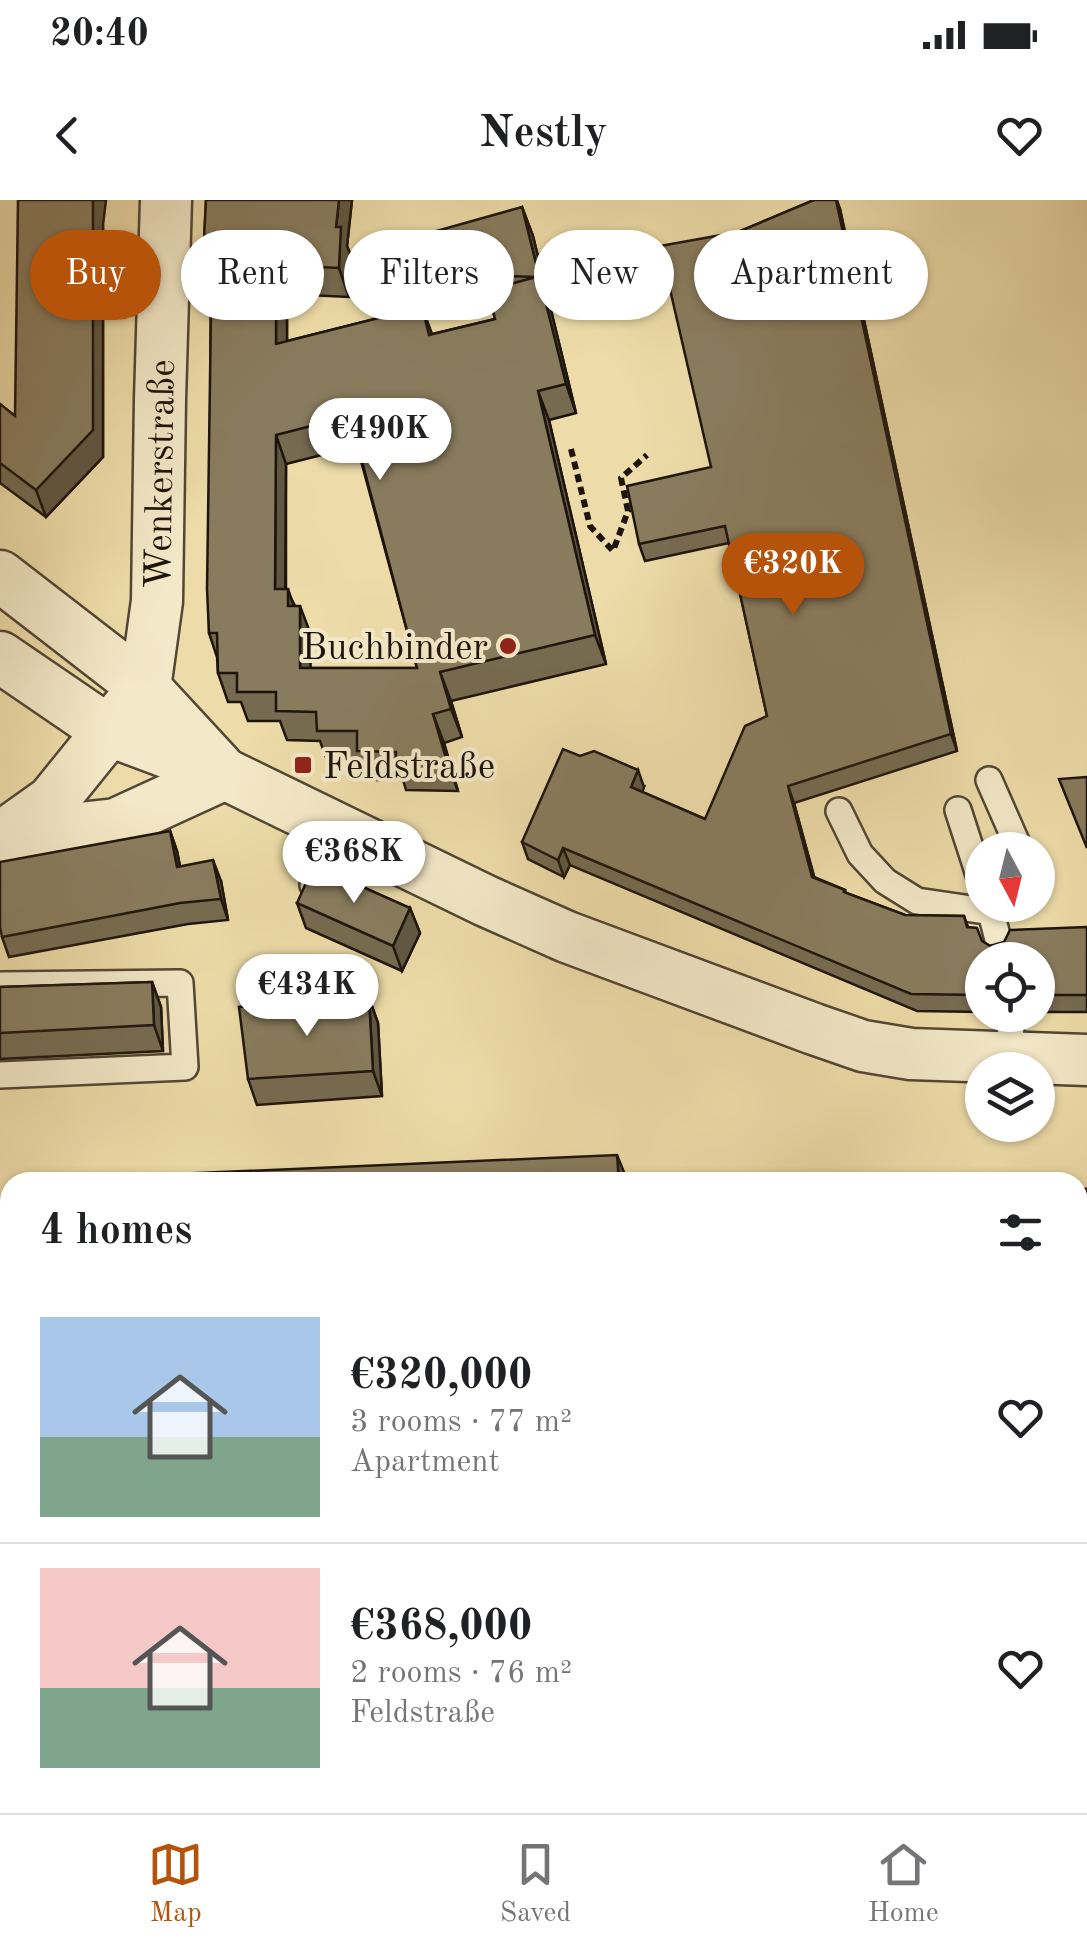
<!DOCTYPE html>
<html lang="en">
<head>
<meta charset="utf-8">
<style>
	body { margin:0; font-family:"Old Standard TT",serif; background:#f6f6f6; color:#202124; height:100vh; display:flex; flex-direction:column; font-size:38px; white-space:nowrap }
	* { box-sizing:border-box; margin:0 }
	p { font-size:32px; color:#757577 }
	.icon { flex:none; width:55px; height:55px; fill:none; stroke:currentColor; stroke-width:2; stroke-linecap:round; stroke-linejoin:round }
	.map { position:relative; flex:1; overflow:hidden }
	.panel { position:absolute; left:0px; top:972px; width:1088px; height:642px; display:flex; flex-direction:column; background:#fff; border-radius:30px 30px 0 0; box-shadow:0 2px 8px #0004 }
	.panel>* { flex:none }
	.banner { position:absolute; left:30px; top:30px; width:1028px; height:90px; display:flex; gap:20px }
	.needle { width:65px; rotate:173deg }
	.tools { position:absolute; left:965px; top:632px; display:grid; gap:20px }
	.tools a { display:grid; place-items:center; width:90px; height:90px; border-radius:50%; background:#fff; box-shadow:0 2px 8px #0004; font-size:50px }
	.price { position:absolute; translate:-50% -85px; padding:0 22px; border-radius:35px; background:#fff; color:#222; font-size:32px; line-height:65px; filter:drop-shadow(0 2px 5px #0008) }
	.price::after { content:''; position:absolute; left:50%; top:60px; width:30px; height:22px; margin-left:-15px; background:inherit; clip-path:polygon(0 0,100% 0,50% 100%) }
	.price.active { background:#b45309; color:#fff }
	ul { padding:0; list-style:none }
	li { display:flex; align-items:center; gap:30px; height:250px; padding:0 40px }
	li+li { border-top:2px solid #e0e0e0 }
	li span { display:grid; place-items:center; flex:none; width:280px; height:200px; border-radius:0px; color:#555 }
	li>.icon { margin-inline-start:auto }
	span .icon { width:120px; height:120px; fill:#fffc; stroke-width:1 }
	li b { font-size:42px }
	h2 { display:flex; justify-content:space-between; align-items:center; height:120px; padding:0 40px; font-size:42px }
	.pill { padding:0 35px; border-radius:45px; background:#fff; box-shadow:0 2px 8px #0004; font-size:35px; line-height:90px }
	.pill.active { background:#b45309; color:#fff }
	.status { display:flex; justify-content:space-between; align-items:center; height:70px; padding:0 50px; background:#fff; direction:ltr }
	.status svg { height:28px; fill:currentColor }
	header { display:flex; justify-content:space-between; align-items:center; height:130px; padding:0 40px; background:#fff; font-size:45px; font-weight:800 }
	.tabs { display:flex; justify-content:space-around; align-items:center; height:140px; border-top:2px solid #e0e0e0; background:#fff; font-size:28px; color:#757577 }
	.tabs a { display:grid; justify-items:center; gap:5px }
	.tabs .active { color:#b45309 }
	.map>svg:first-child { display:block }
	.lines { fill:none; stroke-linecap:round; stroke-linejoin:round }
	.lane-casing { stroke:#514734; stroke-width:30 }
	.street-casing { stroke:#514734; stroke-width:55 }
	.path { stroke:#1d150d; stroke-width:6; stroke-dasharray:8 5; stroke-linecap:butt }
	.lane { stroke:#f3e8c7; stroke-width:25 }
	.street { stroke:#f3e8c7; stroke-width:50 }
	.wall { fill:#766b51; stroke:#1d150d; stroke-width:2.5; fill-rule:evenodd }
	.shaded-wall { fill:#605742; stroke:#1d150d; stroke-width:2.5 }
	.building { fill:#897c5e; stroke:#1d150d; stroke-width:2.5; fill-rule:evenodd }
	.poi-dot { fill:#8f2418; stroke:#f3e8c7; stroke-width:4 }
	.labels { text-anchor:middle; stroke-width:8; stroke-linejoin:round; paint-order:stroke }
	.street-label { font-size:38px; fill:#1d150d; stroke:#f3e8c7 }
	.poi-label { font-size:38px; fill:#1d150d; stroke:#f3e8c7; text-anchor:end }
</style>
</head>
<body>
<div class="status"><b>20:40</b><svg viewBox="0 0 49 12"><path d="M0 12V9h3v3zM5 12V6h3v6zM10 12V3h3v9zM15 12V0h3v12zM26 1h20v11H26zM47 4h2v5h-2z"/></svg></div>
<header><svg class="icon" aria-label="back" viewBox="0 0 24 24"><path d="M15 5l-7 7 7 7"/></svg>Nestly<svg class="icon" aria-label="heart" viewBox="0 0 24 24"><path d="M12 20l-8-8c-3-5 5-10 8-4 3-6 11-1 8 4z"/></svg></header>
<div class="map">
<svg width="1087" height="1613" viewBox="0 0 1087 1613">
	<rect width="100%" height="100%" fill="#eddca9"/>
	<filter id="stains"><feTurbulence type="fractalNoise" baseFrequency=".002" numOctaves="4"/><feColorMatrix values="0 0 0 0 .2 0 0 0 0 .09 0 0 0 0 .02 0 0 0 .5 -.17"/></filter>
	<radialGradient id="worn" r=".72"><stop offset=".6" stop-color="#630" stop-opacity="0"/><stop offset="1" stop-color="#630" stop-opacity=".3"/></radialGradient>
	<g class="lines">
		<g class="lane-casing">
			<g id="lane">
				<polyline points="989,580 1018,646 1018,650"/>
				<polyline points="958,610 982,684"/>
				<polyline points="839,611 860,654 885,681 917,701 992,712 997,705"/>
				<polyline points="313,685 339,629"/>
				<polyline points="989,705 1000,747"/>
				<polyline points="0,785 180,783 185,867 0,875"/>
				<polyline points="1010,857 1011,815"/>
				<polyline points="0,1391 10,1391"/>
				<polyline points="0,1428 10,1425"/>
				<polyline points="1078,1596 1087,1596"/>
				<polyline points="829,1613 830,1605"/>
			</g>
		</g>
		<g class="street-casing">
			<g id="street">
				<polyline points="0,376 145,488 218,567"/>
				<polyline points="0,457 107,530 225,574 486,701 567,737 814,829 863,846 911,854 1087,860"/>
				<polyline points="145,488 157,401 160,199 166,0"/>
				<polyline points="4,635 52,601 128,507"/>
				<polyline points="0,637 116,624 225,574"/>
				<polyline points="1078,1449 1087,1450"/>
			</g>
		</g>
		<polyline class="path" points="571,249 590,326 613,351 628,311 621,278 647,255"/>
		<use href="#lane" class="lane"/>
		<use href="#street" class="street"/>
	</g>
	<g class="wall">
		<path d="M206,0H352L347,46L351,56L349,97L287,94V141L422,107L432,134L495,119L486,81L414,98L404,69L522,7L533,36L576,213L549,220L606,464L451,501L462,537L444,543L458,591L406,590L403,580H367L360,560H327L320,541L287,540L280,521H248L241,502H228L218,473L217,457L209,433L211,59L204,40ZM357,246L417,468H310L311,435L286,389V264Z"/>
		<polygon points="814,0 837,0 840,9 957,551 794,603 814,677 845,690 846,693 905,715 964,716 968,727 982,741 990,746 1087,727 1087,812 1038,812 1038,760 982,760 982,812 917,811 570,665 564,677 528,659 522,642 644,587 642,592 705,619 767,516 729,343 645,361 639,344 711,267 738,32"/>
		<polygon points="103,25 103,257 46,317 0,283 0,204 15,216"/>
		<polygon points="170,631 177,651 180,666 221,681 228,720 188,724 9,757 2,737"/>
		<polygon points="297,703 410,708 420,733 402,771 306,728"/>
		<polygon points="152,782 161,807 163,851 0,859 0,787"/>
		<polygon points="369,798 378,823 382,896 257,905 248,879"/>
		<rect x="1078" y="989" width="9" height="361"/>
		<polygon points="375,1605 791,1605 790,1613 378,1613"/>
	</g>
	<g class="shaded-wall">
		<polygon points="93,0 106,0 103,25 103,257 46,317 36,290"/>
		<polygon points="339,0 352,0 347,46 351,56 349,97 339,68 336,27"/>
		<polygon points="836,0 840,9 957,551 951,534"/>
		<polygon points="522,7 533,36 576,213 566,184"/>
		<polygon points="276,65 287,94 287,173 276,144"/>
		<polygon points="538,191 549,220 606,464 595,435"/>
		<polygon points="276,235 286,264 285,418 275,389"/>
		<polygon points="288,389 298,418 288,406"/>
		<polygon points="300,406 311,435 310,497 300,468"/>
		<polygon points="440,472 451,501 462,537 451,509"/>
		<polygon points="433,514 444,543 458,591 447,562"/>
		<polygon points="638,570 644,587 638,604 631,587"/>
		<polygon points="788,586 794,603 819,694 812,677"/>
		<polygon points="170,631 177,651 184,688 177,667"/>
		<polygon points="563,648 570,665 564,677 558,660"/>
		<polygon points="213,660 221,681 228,720 221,699"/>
		<polygon points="410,708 420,733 402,771 393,746"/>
		<polygon points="152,782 161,807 163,851 154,825"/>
		<polygon points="369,798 378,823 382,896 373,871"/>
		<polygon points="617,955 628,982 619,982"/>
		<polygon points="68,1605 77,1605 77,1613 69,1613"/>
		<polygon points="776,1605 791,1605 790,1613 776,1613"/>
	</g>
	<g class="building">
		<polygon points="18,0 93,0 93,230 36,290 0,263 0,204 15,216"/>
		<path d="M206,0H339L336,27H341L339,68L276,65V144L422,107L429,135L495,119L488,90L536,77L484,75L478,51L404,69L397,42L522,7L566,184L538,191L595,435L440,472L451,509L433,514L447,562L396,561V552L357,551V531H317L316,512L276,511V492H237V473H218L217,433H209L207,389L212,40H204ZM350,216L417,468H300V406H288V389H275L276,235Z"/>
		<polygon points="814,0 836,0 951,534 788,586 812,677 845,690 844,692 905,715 964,716 967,727 977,728 982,741 990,746 1004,742 1010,730 1087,727 1087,795 1038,795 1038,760 982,760 982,795 911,794 563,648 558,660 522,642 563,549 580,556 594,551 638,570 631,587 705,619 745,526 767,516 725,326 639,344 627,286 711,267 660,46 738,32"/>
		<polygon points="1087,577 1087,648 1059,579"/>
		<polygon points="170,631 177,667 213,660 221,699 180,703 2,737 0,727 0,662"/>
		<polygon points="318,667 410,708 393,746 297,703 310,674"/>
		<polygon points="152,782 154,825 0,833 0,787"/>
		<polygon points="369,798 373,871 248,879 239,807"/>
		<polygon points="617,955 619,982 153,982 153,975"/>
		<rect x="1078" y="989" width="9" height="331"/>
		<polygon points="0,1528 10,1528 10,1605 68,1605 69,1613 0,1613"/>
		<polygon points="469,1605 776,1605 776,1613 468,1613"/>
	</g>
	<g class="poi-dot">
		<circle cx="508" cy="446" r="10"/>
		<rect x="293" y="555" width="20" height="20" rx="5"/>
	</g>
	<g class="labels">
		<g class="street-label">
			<text transform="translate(159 274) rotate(-89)" y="13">Wenkerstraße</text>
		</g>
		<g class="poi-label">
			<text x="488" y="459">Buchbinder</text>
			<text x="323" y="578" text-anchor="start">Feldstraße</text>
		</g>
	</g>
	<rect width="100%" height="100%" filter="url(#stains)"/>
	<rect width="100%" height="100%" fill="url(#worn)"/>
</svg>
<div class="tools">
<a><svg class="needle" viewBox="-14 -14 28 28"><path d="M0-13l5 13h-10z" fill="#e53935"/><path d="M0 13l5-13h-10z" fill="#757577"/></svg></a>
<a><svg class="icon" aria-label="locate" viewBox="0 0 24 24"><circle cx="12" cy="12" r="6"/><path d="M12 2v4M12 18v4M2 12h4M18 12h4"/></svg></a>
<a><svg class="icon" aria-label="layers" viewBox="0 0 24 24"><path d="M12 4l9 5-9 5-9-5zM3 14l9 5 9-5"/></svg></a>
</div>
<b class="price" style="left:380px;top:283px">€490K</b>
<b class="price active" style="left:793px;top:418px">€320K</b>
<b class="price" style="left:354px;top:706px">€368K</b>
<b class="price" style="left:307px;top:839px">€434K</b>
<div class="banner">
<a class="pill active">Buy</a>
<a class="pill">Rent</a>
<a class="pill">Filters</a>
<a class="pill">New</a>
<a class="pill">Apartment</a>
</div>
<section class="panel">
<h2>4 homes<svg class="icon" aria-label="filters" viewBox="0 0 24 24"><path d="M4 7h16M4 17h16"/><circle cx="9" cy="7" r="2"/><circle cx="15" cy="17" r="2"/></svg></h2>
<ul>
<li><span style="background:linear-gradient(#a9c7e8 60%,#7fa58c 0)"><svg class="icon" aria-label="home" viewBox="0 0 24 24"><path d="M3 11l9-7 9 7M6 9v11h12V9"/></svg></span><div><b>€320,000</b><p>3 rooms · 77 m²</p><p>Apartment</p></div><svg class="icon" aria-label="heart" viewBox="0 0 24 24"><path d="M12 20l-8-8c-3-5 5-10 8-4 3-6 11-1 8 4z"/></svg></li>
<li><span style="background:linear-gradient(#f6c9c9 60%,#7fa58c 0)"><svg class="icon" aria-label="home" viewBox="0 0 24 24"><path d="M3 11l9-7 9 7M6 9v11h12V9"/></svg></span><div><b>€368,000</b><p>2 rooms · 76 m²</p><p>Feldstraße</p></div><svg class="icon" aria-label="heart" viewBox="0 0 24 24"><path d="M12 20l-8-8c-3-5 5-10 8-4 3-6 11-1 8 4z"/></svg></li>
</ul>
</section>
</div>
<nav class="tabs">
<a class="active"><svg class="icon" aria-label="map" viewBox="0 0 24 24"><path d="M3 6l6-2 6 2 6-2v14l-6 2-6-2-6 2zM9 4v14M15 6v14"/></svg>Map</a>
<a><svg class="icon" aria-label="saved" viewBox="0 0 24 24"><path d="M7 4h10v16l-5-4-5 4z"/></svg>Saved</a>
<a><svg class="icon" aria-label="home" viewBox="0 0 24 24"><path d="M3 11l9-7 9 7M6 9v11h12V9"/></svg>Home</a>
</nav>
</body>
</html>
